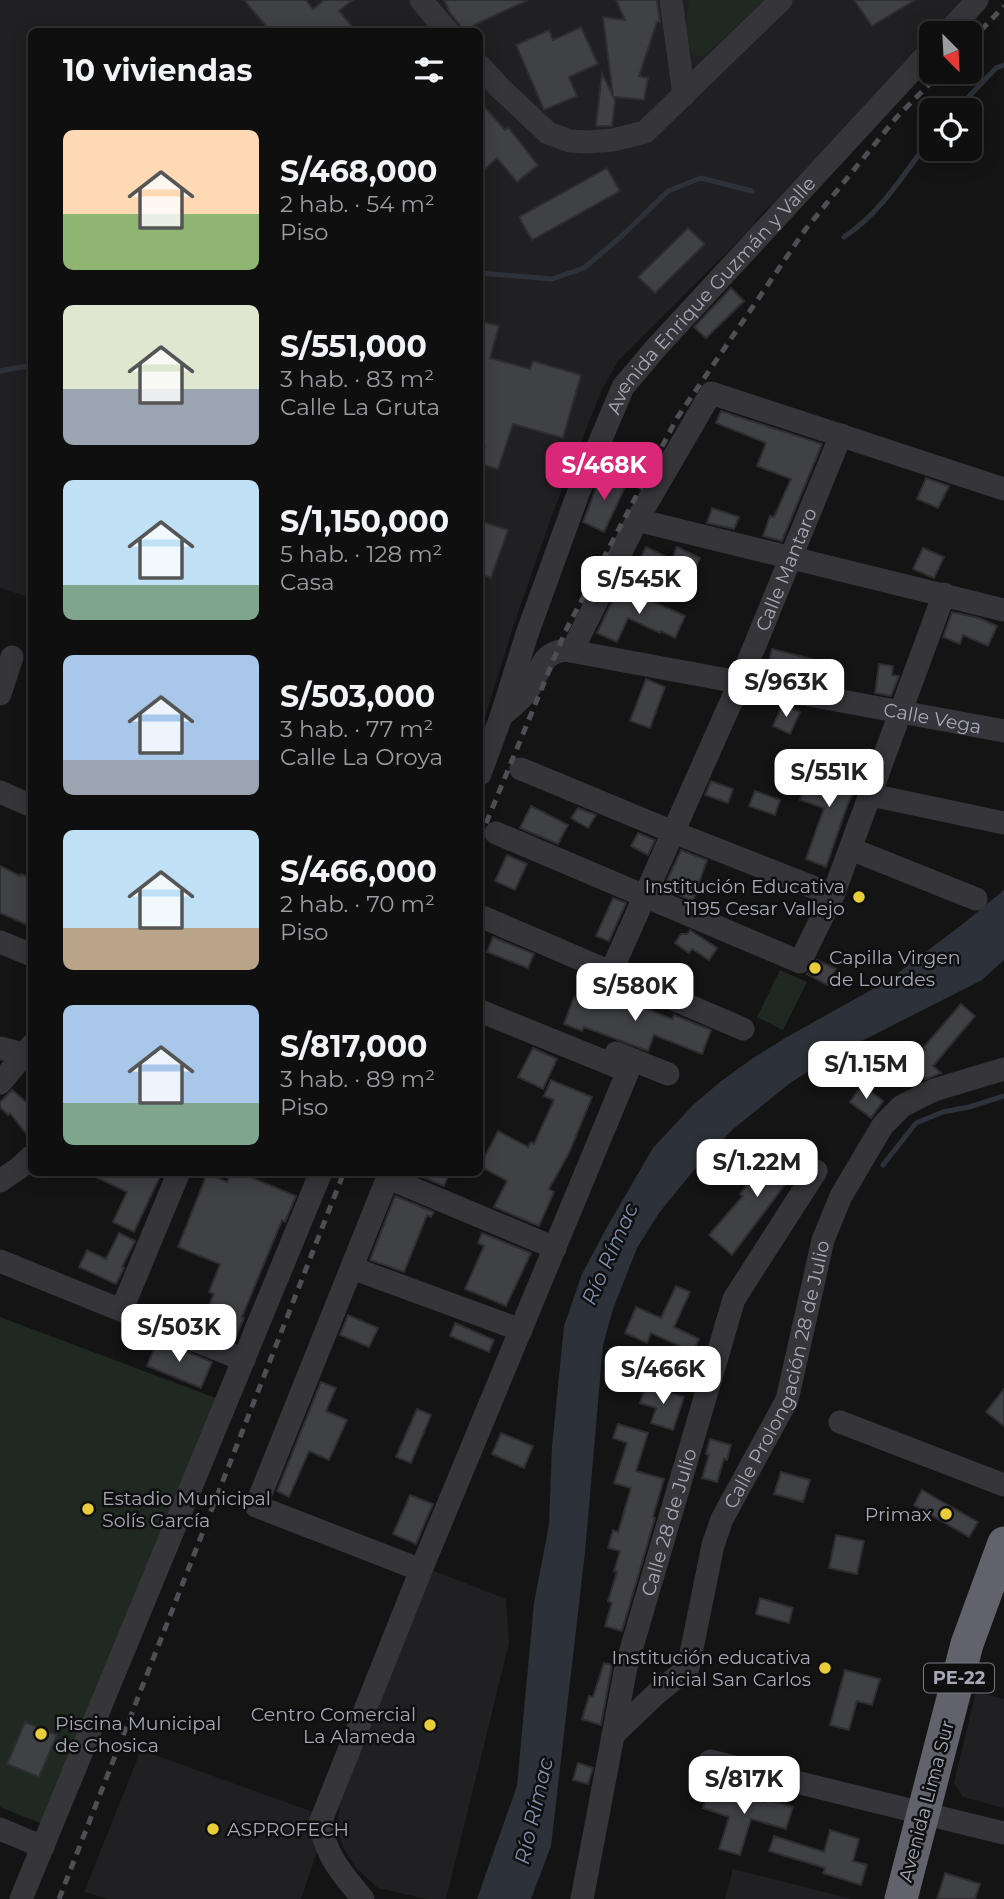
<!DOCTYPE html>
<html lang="es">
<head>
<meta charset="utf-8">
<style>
	body { margin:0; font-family:Montserrat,sans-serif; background:#1d1d1e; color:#f1f3f6; height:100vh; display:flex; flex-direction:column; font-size:26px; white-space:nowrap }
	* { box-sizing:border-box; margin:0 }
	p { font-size:23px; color:#9b9c9f }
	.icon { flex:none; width:38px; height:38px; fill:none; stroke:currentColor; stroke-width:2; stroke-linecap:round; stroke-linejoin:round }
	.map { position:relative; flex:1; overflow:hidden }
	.details { position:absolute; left:28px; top:28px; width:455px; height:1148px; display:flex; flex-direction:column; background:#0f0f10; border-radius:10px; box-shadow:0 4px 18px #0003,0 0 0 2px #2f2f30 }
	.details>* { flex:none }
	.needle { width:46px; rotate:156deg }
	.tools { position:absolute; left:919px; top:21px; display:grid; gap:14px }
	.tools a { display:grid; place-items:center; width:63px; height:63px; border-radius:10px; background:#0f0f10; box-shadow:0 4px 18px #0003,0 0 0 2px #2f2f30; font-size:35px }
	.price { position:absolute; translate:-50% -60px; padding:0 16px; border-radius:14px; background:#fff; color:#222; font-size:23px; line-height:46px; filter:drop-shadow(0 2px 4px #0008) }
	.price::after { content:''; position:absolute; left:50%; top:42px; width:21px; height:16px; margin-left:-10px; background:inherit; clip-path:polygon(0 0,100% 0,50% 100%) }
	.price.selected { background:#db2777; color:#fff }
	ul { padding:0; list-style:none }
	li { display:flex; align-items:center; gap:21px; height:175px; padding:0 35px }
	li span { display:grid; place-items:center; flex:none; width:196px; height:140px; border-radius:10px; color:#555 }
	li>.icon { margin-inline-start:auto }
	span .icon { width:84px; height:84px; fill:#fffc; stroke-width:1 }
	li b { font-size:30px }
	h2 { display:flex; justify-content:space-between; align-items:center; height:84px; padding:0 35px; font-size:30px }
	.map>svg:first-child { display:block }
	.built { fill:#202022 }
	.green { fill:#202822 }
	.water { fill:#2d323a }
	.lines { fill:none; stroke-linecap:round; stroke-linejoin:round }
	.stream { stroke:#2d323a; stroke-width:5 }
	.building { fill:#404145; stroke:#2e2e31; stroke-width:2 }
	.minor { stroke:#35353a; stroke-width:23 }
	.highway { stroke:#61626b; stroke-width:33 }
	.rail { stroke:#4e4e55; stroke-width:5; stroke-dasharray:9 7; stroke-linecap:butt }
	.poi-dot { fill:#e9cd38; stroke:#0f0f10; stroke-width:2.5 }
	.labels { text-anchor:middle; stroke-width:5; stroke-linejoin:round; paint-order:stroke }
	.shield { fill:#0f0f10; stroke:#797a84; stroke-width:2 }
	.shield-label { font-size:18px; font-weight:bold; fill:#a6a8b5 }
	.street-label { font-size:19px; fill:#a6a8b5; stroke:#0f0f10 }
	.poi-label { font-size:19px; fill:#a6a8b5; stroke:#0f0f10; text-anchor:end }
	.water-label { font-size:21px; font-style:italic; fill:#7e8faf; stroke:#0f0f10 }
</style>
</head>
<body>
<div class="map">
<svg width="1004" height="1899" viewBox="0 0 1004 1899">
	<rect width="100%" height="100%" fill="#141415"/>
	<g class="built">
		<polygon points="0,0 961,0 772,206 769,206 755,221 755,224 619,360 602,389 552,515 512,630 480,733 480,32 32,32 31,598 0,588"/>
		<polygon points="429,1569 506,1599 509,1643 446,1899 427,1899 378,1888 356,1868 344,1849 338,1831 339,1807"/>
		<polygon points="976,1692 1004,1699 1004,1808 963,1797 954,1783"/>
		<polygon points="141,1750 313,1812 319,1846 301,1899 109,1899 84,1892"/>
		<polygon points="733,1869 852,1899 725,1899"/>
	</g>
	<g class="green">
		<path d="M689,0H764L703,57L693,55C681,39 687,19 689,0Z"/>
		<polygon points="780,970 807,982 783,1030 757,1017"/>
		<polygon points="0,1317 221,1400 45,1825 0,1807"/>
	</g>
	<polygon class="water" points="1004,890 1004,960 982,980 838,1053 790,1083 732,1130 694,1170 659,1213 637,1248 613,1309 603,1345 585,1552 551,1846 531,1899 477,1899 517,1786 534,1603 549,1525 552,1447 564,1326 582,1274 607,1227 653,1148 693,1105 720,1082 753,1058 787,1037 889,980 964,923"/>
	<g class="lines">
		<g class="stream">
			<polyline points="956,110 996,68 1004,65"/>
			<path d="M844,237C881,213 905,172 931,138"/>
			<polyline points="480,273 552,279 584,268 623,235 668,191 701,178 752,191"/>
			<polyline points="0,371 32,365"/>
			<polyline points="883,1165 916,1123 943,1112 969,1107 1004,1096"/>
		</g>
	</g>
	<g class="building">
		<polygon points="244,0 306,0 313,9 324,0 353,0 339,11 357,32 271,32"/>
		<polygon points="444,0 528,0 474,25 477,32 462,32 459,24 450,13"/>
		<polygon points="616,0 657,0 660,22 657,22 639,76 648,78 644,100 614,97 615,102 612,126 596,126 602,73 613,96 603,17 625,20"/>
		<polygon points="854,0 915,0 872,26"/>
		<polygon points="581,27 598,64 569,77 577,96 544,110 516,45 549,30 553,40"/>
		<polygon points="480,102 505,130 508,127 538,165 517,182 497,158 480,174"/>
		<polygon points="607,168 620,191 532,240 519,217"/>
		<polygon points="688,228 705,244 655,293 638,277"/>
		<polygon points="731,288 744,301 706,338 694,327"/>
		<polygon points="480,321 499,326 490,358 530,369 533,361 581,375 563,438 513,424 498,469 480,464 485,446 480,445"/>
		<polygon points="721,411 822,444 782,541 763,536 770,516 774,517 791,479 757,466 766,443 716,423"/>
		<polygon points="602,473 626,485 604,532 583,522"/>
		<polygon points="926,478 949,486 938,508 917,499"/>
		<polygon points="712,508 739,517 734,529 707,523"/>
		<polygon points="480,521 508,530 491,578 480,574"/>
		<polygon points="646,547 665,556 656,574 637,565"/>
		<polygon points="677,547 700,558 689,581 667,571"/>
		<polygon points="923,548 944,557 934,578 913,569"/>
		<polygon points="618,589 635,597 637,594 685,616 675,638 661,631 660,633 628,618 617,642 597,633"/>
		<polygon points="952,612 979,618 997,626 988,646 963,635 960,644 943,637"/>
		<polygon points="772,649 812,659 807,680 766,673"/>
		<polygon points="879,664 893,666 892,675 899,676 891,696 875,693"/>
		<polygon points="646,679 665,687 650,728 630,721"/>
		<polygon points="783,704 800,712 790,734 773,726"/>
		<polygon points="821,763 846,775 848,771 860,777 847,806 826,867 806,859 824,808 800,800 805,787 810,789"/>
		<polygon points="711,781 733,789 728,803 705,795"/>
		<polygon points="755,791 780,800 775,815 749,806"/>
		<polygon points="531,806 568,825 558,844 520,828"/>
		<polygon points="578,808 596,815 588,828 571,818"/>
		<polygon points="638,833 655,840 648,855 631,846"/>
		<polygon points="681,850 707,860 693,901 663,889"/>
		<polygon points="507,855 527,864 515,890 495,881"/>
		<polygon points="0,866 20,876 21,874 32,879 32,927 0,913"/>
		<polygon points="613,898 626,903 609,941 596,936"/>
		<polygon points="690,930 717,948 709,960 692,949 689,953 675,943 681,934 687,934"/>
		<polygon points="493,937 534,954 528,968 487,952"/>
		<polygon points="817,960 836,969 827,985 807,974 812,969"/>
		<polygon points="610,987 649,1004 647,1009 672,1019 674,1015 711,1030 702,1054 654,1035 648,1051 584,1027 582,1031 564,1024 574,997 602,1008"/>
		<polygon points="961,1004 975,1016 933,1066 941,1073 926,1079 910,1066 925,1050 923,1048"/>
		<polygon points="533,1048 557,1059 543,1089 518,1077"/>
		<polygon points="551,1080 592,1097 569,1153 549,1189 554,1192 539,1226 494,1207 507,1181 480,1166 498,1131 528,1147 531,1142 534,1144 554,1100 544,1096"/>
		<polygon points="862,1085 883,1101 871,1118 850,1102"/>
		<polygon points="12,1090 32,1107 32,1141 10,1113 8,1115 0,1107 0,1102"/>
		<polygon points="785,1143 805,1158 732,1255 709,1235 743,1196 740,1194 760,1168 764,1171"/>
		<polygon points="86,1172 162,1172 134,1232 113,1222 127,1192"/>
		<polygon points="231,1172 238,1172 296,1196 285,1222 282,1220 242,1317 244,1318 234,1341 200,1327 214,1294 209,1292 220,1264 178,1247 207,1174 227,1182"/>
		<polygon points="411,1172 450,1172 444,1186"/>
		<polygon points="395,1196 434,1212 431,1217 427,1215 404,1272 370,1260"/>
		<polygon points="119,1233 135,1241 122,1267 124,1268 116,1284 79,1267 87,1250 106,1259"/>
		<polygon points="482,1233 531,1253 506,1306 465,1289 484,1246 478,1243"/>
		<polygon points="676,1286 690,1292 674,1327 699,1339 693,1352 651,1333 647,1343 625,1333 636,1307 661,1318"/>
		<polygon points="348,1315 378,1328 369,1347 340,1335"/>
		<polygon points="455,1323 494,1340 489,1352 450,1336"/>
		<polygon points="158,1340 212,1362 201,1388 147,1366"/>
		<polygon points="321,1382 336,1388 326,1411 347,1420 329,1460 309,1451 289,1497 277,1491"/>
		<polygon points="646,1385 684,1397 673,1430 651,1423 656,1408 640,1403"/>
		<polygon points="1004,1389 1004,1426 986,1412"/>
		<polygon points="417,1409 431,1415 411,1463 396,1457"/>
		<polygon points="618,1424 648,1433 636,1471 664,1479 653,1517 655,1518 622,1631 605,1626 612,1603 608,1601 617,1572 614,1571 620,1551 608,1548 613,1530 618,1532 631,1488 614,1483 627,1443 613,1438"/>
		<polygon points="501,1433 533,1446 524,1468 492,1454"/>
		<polygon points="710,1439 731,1445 727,1460 724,1459 717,1482 702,1478 709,1455 706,1454"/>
		<polygon points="781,1472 810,1480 803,1502 774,1494"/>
		<polygon points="922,1490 978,1522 969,1537 914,1505"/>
		<polygon points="410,1495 433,1504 416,1544 393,1534"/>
		<polygon points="836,1535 864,1541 857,1574 829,1568"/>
		<polygon points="760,1598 793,1608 789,1623 756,1614"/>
		<polygon points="604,1663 612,1665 601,1725 582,1719 589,1696 593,1697"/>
		<polygon points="845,1670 880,1679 872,1705 857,1701 849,1730 830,1725"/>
		<polygon points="25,1722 57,1735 39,1777 7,1764"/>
		<polygon points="578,1763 593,1768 588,1784 573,1780"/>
		<polygon points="710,1786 765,1802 766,1799 793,1807 786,1829 751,1819 740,1855 719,1849 729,1817 703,1808"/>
		<polygon points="830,1830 859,1839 853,1861 867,1865 861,1885 823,1873 825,1868 769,1851 774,1836 824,1852"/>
		<polygon points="945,1873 980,1884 975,1899 937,1899"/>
	</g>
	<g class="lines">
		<g class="minor">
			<polyline points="421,0 448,32"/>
			<polyline points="671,0 684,95"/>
			<polyline points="947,33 977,0"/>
			<polyline points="480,66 499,87 548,133 570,141 587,142 613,140 645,132 781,0"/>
			<polyline points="637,520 1004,610"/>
			<polyline points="572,651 637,520 711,393 1004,489"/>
			<polyline points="0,694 12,657"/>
			<path id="s1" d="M503,714C512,707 522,699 528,690C541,672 540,653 565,650L1004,731"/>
			<polyline points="521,769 673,832 833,895"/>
			<path id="s2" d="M480,774L501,717L527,634L579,491L623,387L655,349L931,50"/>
			<polyline points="0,792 32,806"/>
			<polyline points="871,795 1004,823"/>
			<polyline points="496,833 800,962 833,895 944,594"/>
			<polyline points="851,849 976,899"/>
			<polyline points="480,916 743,1029"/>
			<polyline points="0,942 32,955"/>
			<path id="s3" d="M611,972L739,684L841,435"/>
			<polyline points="0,1048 23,1054"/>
			<polyline points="616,1053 668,1074"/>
			<polyline points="0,1083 32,1045"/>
			<polyline points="390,1172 256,1506 421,1570"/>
			<polyline points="388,1178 555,1248"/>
			<polyline points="0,1181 19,1168 32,1156"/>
			<polyline points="0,1261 244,1360"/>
			<polyline points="352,1268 521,1330"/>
			<polyline points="122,1309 179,1172"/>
			<polyline points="840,1422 1004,1485"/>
			<path id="s4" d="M613,1735L657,1693L688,1668L713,1545L722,1519L787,1400L823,1240L841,1196L883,1125L902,1106L934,1090L1004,1069"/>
			<polyline points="710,1761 1004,1833"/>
			<polyline points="0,1829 43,1847"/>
			<polyline points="21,1899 321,1172"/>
			<path d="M363,1899C341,1872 327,1858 320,1823L421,1570L628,1071L480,1011"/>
			<path id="s5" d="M582,1899L626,1667L734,1299L816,1171"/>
		</g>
		<polyline class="highway" points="901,1899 967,1644 1004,1543"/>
		<g class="rail">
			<polyline points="970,42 1004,6"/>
			<polyline points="480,838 565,632 677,418 805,230 896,118 941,72"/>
			<polyline points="59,1899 344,1172"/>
		</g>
	</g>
	<g class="poi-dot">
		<circle cx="859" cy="897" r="7"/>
		<circle cx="815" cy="968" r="7"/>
		<circle cx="88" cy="1509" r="7"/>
		<circle cx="946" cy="1514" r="7"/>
		<circle cx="825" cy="1668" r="7"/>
		<circle cx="430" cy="1725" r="7"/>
		<circle cx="41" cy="1734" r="7"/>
		<circle cx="213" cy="1829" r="7"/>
	</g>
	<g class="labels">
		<rect class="shield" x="924" y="1663.5" width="70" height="29" rx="5"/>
		<g class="shield-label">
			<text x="959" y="1684">PE-22</text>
		</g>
		<g class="street-label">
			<text dy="7" stroke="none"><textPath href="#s2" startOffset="539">Avenida Enrique Guzmán y Valle</textPath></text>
			<text dy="7" stroke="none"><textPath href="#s3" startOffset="439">Calle Mantaro</textPath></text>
			<text dy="7" stroke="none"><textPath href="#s1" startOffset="466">Calle Vega</textPath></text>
			<text dy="7" stroke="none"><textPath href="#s4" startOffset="410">Calle Prolongación 28 de Julio</textPath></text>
			<text dy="7" stroke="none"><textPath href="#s5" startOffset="387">Calle 28 de Julio</textPath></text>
			<text transform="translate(926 1801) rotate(-75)" y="7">Avenida Lima Sur</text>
		</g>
		<g class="poi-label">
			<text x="845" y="893">Institución Educativa<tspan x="845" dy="22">1195 Cesar Vallejo</tspan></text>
			<text x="829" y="964" text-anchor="start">Capilla Virgen<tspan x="829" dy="22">de Lourdes</tspan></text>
			<text x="102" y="1505" text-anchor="start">Estadio Municipal<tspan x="102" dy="22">Solís García</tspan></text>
			<text x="932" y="1521">Primax</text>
			<text x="811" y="1664">Institución educativa<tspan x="811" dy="22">inicial San Carlos</tspan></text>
			<text x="416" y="1721">Centro Comercial<tspan x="416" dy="22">La Alameda</tspan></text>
			<text x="55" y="1730" text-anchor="start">Piscina Municipal<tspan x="55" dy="22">de Chosica</tspan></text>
			<text x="227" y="1836" text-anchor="start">ASPROFECH</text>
		</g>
		<g class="water-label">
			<text transform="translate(610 1254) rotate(-66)" y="7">Río Rímac</text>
			<text transform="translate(534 1811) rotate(-77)" y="7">Río Rímac</text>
		</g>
	</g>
</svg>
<div class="tools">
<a><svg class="needle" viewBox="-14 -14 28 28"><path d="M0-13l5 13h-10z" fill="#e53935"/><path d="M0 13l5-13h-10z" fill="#9b9c9f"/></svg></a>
<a><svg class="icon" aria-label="locate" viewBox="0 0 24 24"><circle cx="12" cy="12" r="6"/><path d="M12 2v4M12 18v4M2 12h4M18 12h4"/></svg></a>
</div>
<b class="price selected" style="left:604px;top:502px">S/468K</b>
<b class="price" style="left:639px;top:616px">S/545K</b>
<b class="price" style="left:786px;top:719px">S/963K</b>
<b class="price" style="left:829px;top:809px">S/551K</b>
<b class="price" style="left:635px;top:1023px">S/580K</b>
<b class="price" style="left:866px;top:1101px">S/1.15M</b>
<b class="price" style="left:757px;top:1199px">S/1.22M</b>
<b class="price" style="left:179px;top:1364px">S/503K</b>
<b class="price" style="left:663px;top:1406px">S/466K</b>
<b class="price" style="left:744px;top:1816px">S/817K</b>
<section class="details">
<h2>10 viviendas<svg class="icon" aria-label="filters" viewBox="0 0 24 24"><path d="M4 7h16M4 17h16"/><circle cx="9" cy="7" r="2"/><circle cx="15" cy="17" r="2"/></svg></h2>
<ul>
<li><span style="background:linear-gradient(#ffd9b3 60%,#8fb573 0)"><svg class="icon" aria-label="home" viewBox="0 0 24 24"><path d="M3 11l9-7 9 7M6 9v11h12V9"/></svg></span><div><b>S/468,000</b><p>2 hab. · 54 m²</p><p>Piso</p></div></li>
<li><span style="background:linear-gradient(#dfe7d0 60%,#9aa5b1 0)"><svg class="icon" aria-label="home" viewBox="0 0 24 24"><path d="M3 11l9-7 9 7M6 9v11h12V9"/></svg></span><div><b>S/551,000</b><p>3 hab. · 83 m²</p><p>Calle La Gruta</p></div></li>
<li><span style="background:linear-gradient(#bfe0f5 75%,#7fa58c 0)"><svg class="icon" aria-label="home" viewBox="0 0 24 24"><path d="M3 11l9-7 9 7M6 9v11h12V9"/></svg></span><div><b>S/1,150,000</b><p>5 hab. · 128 m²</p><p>Casa</p></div></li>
<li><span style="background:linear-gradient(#a9c7e8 75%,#9aa5b1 0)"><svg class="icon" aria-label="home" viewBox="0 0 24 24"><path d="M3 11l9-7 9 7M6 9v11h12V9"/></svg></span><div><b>S/503,000</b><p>3 hab. · 77 m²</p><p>Calle La Oroya</p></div></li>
<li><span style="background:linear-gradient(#bfe0f5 70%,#b9a48a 0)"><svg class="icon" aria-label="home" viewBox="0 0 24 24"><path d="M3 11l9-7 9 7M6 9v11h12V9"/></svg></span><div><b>S/466,000</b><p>2 hab. · 70 m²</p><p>Piso</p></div></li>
<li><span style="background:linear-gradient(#a9c7e8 70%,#7fa58c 0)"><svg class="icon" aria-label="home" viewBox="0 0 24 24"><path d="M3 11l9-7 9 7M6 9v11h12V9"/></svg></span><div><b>S/817,000</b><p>3 hab. · 89 m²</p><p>Piso</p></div></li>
</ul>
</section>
</div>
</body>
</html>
